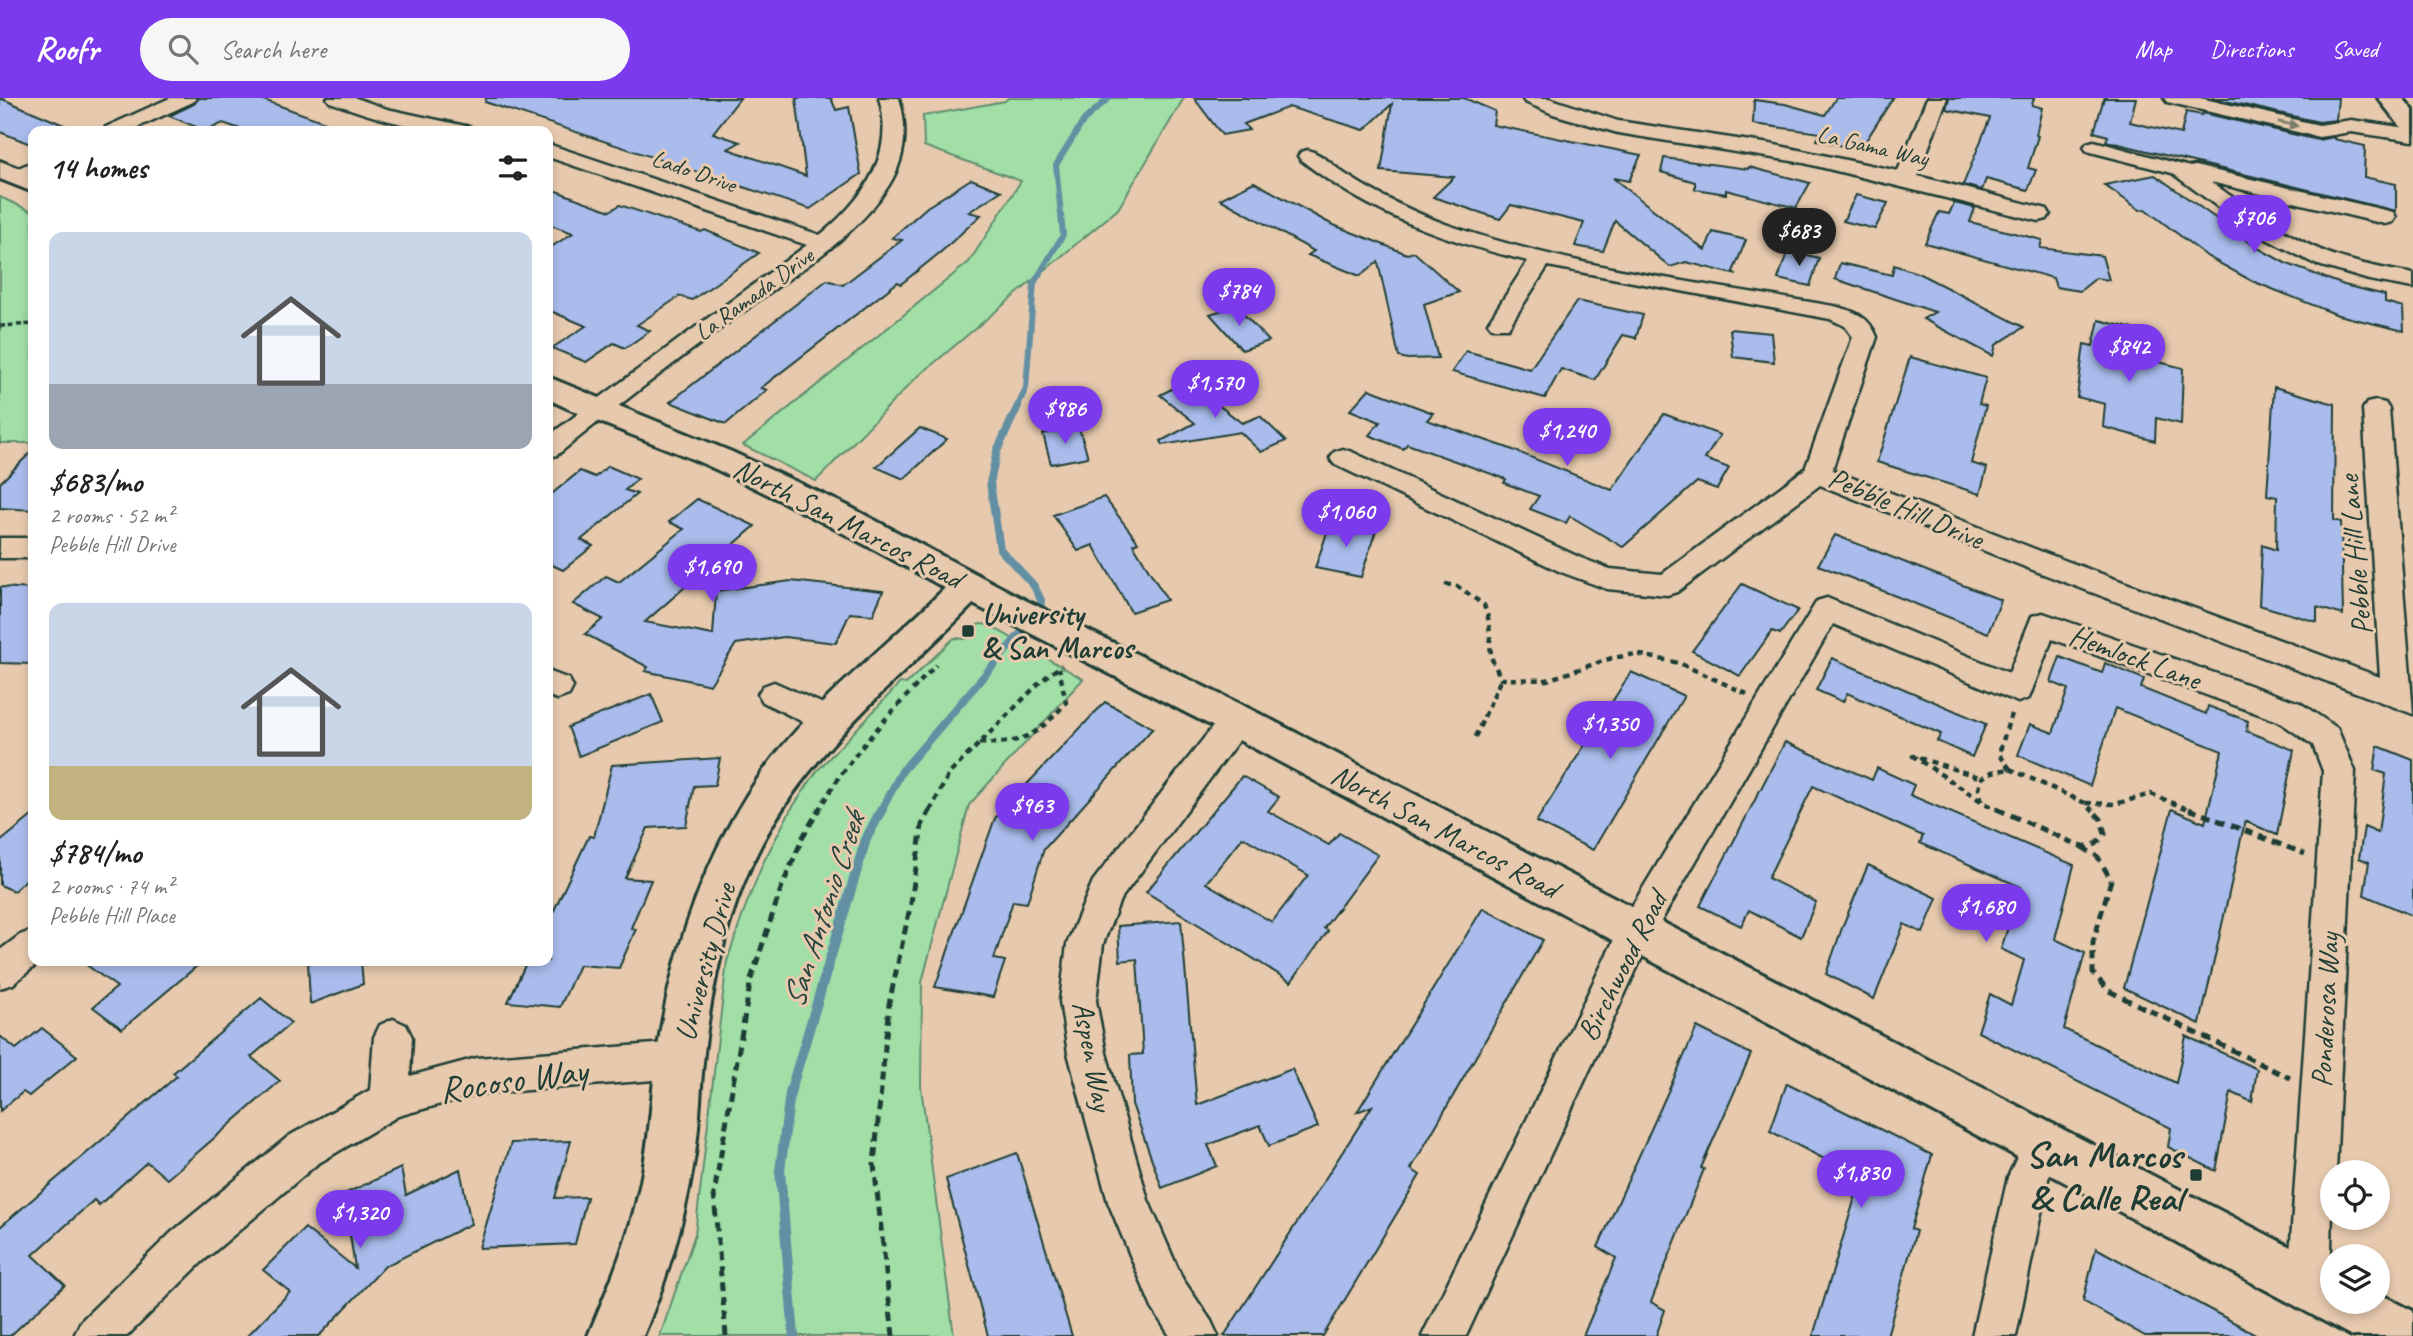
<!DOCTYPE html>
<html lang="en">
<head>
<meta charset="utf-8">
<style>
	body { margin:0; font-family:Caveat,sans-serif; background:#f6f6f6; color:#222; height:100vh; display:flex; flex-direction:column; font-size:26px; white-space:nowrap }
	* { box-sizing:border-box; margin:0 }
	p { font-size:23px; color:#767676 }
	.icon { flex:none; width:38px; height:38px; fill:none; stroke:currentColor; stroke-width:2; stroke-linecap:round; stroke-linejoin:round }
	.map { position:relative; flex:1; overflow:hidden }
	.drawer { position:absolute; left:28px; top:28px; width:525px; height:840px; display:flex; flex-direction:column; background:#fff; border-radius:14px; box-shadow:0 4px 10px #0003 }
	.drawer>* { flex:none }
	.fabs { position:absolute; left:2320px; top:1062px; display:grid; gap:14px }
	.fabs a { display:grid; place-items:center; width:70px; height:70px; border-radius:50%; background:#fff; box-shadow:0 4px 10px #0003; font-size:35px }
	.price { position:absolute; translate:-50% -60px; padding:0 16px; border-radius:24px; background:#7c3aed; color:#fff; font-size:23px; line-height:46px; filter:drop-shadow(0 2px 4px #0008) }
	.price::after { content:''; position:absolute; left:50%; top:42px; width:21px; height:16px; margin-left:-10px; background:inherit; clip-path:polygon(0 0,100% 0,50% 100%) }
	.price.active { background:#222; color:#fff }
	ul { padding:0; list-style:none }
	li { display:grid; align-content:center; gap:14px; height:371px; padding:0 21px }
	li span { display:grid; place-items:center; height:217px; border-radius:14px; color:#555 }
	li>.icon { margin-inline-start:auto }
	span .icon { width:126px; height:126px; fill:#fffc; stroke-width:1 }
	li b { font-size:30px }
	h2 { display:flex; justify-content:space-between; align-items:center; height:84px; padding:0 21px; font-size:30px }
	header { display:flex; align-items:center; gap:42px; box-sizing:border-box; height:98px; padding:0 35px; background:#7c3aed; color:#fff }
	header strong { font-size:33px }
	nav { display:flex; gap:38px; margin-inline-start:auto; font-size:24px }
	.search { width:490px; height:63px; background:#f6f6f6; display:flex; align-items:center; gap:18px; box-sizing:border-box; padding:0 24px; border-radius:38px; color:#767676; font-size:26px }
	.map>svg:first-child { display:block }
	.green { fill:#a1dfa7; stroke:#608e6e; stroke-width:2 }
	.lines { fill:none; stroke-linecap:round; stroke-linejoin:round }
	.stream-far2 { stroke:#638fa3; stroke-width:6 }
	.stream-far1 { stroke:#638fa3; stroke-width:8 }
	.stream { stroke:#638fa3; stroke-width:10 }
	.building { fill:#a9bceb; stroke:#1f3d34; stroke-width:2; fill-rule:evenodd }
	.street-casing { stroke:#1f3d34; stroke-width:5 }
	.secondary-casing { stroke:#1f3d34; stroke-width:6 }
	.path-far2 { stroke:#1f3d34; stroke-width:3.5; stroke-dasharray:5 3.5; stroke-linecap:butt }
	.path-far1 { stroke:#1f3d34; stroke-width:4.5; stroke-dasharray:6 5; stroke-linecap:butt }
	.path { stroke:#1f3d34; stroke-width:5; stroke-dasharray:9 6; stroke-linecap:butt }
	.street { fill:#e7caae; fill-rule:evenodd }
	.secondary { fill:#e7caae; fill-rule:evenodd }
	.oneway { fill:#797c6b }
	.poi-dot { fill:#1f3d34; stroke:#e7caae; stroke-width:2.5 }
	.labels { text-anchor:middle; stroke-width:6; stroke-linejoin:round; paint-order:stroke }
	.far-street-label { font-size:24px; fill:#1f3d34; stroke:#e7caae }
	.street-label { font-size:30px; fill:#1f3d34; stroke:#e7caae }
	.poi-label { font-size:30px; font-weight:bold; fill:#1f3d34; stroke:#e7caae; text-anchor:start }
	.water-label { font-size:32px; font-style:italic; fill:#25443d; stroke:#e7caae }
	.near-street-label { font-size:37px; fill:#1f3d34; stroke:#e7caae }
	.near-poi-label { font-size:37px; font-weight:bold; fill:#1f3d34; stroke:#e7caae; text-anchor:end }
</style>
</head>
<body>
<header>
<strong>Roofr</strong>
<div class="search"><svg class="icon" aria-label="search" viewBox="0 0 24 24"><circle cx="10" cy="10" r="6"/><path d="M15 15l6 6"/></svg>Search here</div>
<nav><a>Map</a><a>Directions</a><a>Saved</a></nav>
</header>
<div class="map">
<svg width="2413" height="1238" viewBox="0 0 2413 1238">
	<rect width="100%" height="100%" fill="#e7caae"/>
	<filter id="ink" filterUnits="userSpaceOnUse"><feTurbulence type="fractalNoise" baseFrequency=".0143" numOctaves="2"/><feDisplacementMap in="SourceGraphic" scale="14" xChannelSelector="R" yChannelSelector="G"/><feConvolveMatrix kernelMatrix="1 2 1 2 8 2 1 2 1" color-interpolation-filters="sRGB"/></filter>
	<g filter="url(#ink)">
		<g class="green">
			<polygon points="1008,0 1184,0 1118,111 915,281 816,383 743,347 969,164 1021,83 924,48 923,18 1005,3"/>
			<polygon points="0,99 33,114 33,345 0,345"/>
			<polygon points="981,526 989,527 1083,581 969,707 922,884 921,989 954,1238 660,1238 695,1136 727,863 745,810 763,765 790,713 817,673 900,585 906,586 954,540 965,541 974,528"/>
		</g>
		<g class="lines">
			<polyline class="stream-far2" points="1017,310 1026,290 1034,185 1063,137 1056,67 1084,22 1109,0"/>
			<polyline class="stream-far1" points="881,713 902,673 1040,513 1041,502 1034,488 1000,451 990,385 997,353 1018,308"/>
			<polyline class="stream" points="794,1238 780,1073 790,995 866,741 882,711"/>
		</g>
		<g class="building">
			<polygon points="0,0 78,33 33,33 33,47 0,34"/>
			<polygon points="199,0 258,0 342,30 341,33 246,33 223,25 206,33 169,18 194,6"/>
			<polygon points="486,0 740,0 713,35 740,44 728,51 806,78 796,0 831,0 836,12 849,9 861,76 810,111 485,4"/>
			<polygon points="1194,0 1464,0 1495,13 1493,27 1641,57 1629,83 1613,80 1705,152 1713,134 1746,142 1733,174 1737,177 1686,164 1670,169 1615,123 1603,153 1575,148 1584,125 1511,107 1500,121 1433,99 1454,79 1381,73 1392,6 1364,32 1289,9 1244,26 1249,32 1222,37"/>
			<polygon points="1836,0 1893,0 1860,52 1817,42 1821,35 1753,26 1754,2 1785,6 1825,17"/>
			<polygon points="1949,0 2034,0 2032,7 2042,10 2036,37 2038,38 2028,70 2036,72 2028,92 1986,81 1982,92 1963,87 1990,20 1946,11"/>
			<polygon points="2104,0 2136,0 2130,24 2181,36 2186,14 2202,17 2203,15 2318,42 2334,39 2334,41 2365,48 2364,79 2396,86 2396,113 2106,43 2108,38 2094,34"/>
			<polygon points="2212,0 2338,0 2336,22 2319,24"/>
			<polygon points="1664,60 1748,71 1749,69 1810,85 1796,110 1726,92 1726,96 1695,91 1695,84 1661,74"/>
			<polygon points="2155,77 2256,149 2285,165 2344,187 2385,197 2385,204 2403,209 2404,233 2338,217 2252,183 2208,159 2145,111 2140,112 2104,87"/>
			<polygon points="971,81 1001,93 969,114 981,117 942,153 901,186 898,184 761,290 767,292 726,326 670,304 827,182 843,187 902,142 892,140 927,109"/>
			<polygon points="1254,84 1331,126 1407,156 1414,154 1459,194 1424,206 1438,260 1408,261 1399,259 1378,164 1360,178 1308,157 1314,153 1220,101"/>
			<polygon points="548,90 610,113 620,107 701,134 705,132 759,155 692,202 680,198 637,227 650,233 625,250 614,245 586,264 552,250 586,228 548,212 548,151 573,135 548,126"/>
			<polygon points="1856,97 1888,105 1875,131 1843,123"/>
			<polygon points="1954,105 1975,110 1970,124 2042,142 2040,150 2102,158 2109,182 2096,180 2080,193 2056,189 2053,180 1925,145 1939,114 1949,116"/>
			<polygon points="1788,152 1819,160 1810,188 1778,181"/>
			<polygon points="1840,165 1892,177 1894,167 1920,176 2024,229 1996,247 1993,258 1923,221 1935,214 1835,181"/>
			<polygon points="1577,203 1643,217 1636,240 1623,237 1595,282 1561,271 1545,300 1452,274 1466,253 1530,271"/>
			<polygon points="1236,208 1269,243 1242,252 1210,216"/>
			<polygon points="2099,222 2133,231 2127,256 2183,270 2181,326 2156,320 2155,343 2103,329 2105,306 2077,299 2084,246 2093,248"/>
			<polygon points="1730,231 1771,235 1774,264 1733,259"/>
			<polygon points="1910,259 1986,280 1979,306 1986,308 1971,365 1987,370 1980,396 1877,364"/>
			<polygon points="1187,283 1242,325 1260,318 1286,343 1261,354 1240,334 1163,347 1161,343 1195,325 1160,297"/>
			<polygon points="2274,289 2335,306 2334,422 2341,424 2343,517 2317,509 2317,524 2259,507 2262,447 2276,452 2277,399 2267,397"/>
			<polygon points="1369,291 1433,315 1427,322 1508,350 1612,392 1664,316 1720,337 1705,361 1729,370 1717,391 1697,384 1623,449 1570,418 1566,425 1530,411 1539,398 1504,385 1506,381 1407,346 1403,351 1369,337 1380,324 1350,312"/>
			<polygon points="920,330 947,341 904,381 876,369"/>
			<polygon points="1079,330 1088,359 1051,366 1043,336"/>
			<polygon points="33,352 33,412 0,410 0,385"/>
			<polygon points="608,368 638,381 625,392 637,396 581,442 593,448 563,472 548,465 548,399 580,373 595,379"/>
			<polygon points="1104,399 1138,444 1133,446 1167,502 1131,514 1093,447 1078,453 1053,417"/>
			<polygon points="697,401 755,428 645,524 713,537 716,493 791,483 883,493 873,517 850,515 836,545 784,539 736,546 710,587 645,573 648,569 585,536 603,521 573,506 606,478 619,484 684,431 669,424"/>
			<polygon points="1331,423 1376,432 1361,479 1315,470"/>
			<polygon points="1835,437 2001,502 1988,535 1818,467"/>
			<polygon points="1742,486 1798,512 1780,536 1772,533 1740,578 1692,553"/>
			<polygon points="0,489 33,491 33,566 0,565"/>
			<polygon points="2060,559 2102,575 2105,565 2144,581 2141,590 2206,616 2208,608 2248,623 2246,633 2294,652 2277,737 2245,723 2200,926 2124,890 2172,711 2205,725 2222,653 2115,610 2090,688 2018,657 2030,626 2053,635 2068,591 2051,584"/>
			<polygon points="1832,560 1986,626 1972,659 1937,643 1941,636 1847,595 1843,604 1816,592"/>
			<polygon points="1631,574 1684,598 1593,752 1536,724"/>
			<polygon points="651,596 663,624 579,658 568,629"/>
			<polygon points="1105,604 1153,630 1044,751 1027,805 1013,803 994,861 1005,863 993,899 935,889 995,720"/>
			<polygon points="1785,644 1872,682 1877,670 1914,687 1910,697 2074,767 2055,841 2085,855 2064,931 2176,985 2186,938 2257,971 2252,1004 2231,994 2216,1073 2168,1049 2171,1030 1978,934 1990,896 2011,907 2024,862 2001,851 2021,789 1920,745 1923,738 1813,688 1768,780 1816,804 1801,839 1749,812 1741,828 1700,808"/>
			<polygon points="2378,648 2413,662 2413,818 2364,797 2369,764 2359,760 2364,729 2378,735 2386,676 2374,672"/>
			<polygon points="720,660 715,687 694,688 686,728 648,730 625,780 651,782 631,830 636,831 619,870 579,867 560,909 508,904 527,863 548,863 548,825 589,738 594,739 612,667"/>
			<path d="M1242,678L1279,699L1268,713L1329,747L1339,735L1378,757L1324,830L1328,833L1291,884L1146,794ZM1243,739L1308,777L1272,824L1206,785Z"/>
			<polygon points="33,717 33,775 14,793 0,787 0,744"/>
			<polygon points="1868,767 1937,800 1923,835 1904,826 1874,901 1826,876 1843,827"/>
			<polygon points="1483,810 1543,842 1411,1071 1420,1077 1323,1238 1224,1238 1372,1008 1357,1014"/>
			<polygon points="1181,823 1197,1007 1292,971 1318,1029 1269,1048 1260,1027 1208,1047 1217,1068 1162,1090 1132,1006 1130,957 1143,956 1137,861 1120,863 1118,828"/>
			<polygon points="81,863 203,863 122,931 93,909 117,889"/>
			<polygon points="308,863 361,863 363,886 310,906"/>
			<polygon points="261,900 291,925 251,959 280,983 167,1081 147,1064 99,1107 94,1102 33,1157 65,1187 10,1238 0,1238 0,1129 177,978 173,975"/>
			<polygon points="1697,929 1751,956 1701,1070 1704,1071 1651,1204 1665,1212 1656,1238 1583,1238 1616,1160 1598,1149"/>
			<polygon points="42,930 77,958 29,998 23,994 0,1013 0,938 16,951"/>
			<polygon points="1787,985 1932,1057 1911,1131 1916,1133 1887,1238 1813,1238 1861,1080 1770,1033"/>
			<polygon points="571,1043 555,1100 587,1099 575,1146 479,1150 511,1045"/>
			<polygon points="1017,1055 1072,1238 988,1238 946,1081"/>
			<polygon points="401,1070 406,1097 460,1071 471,1126 385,1168 319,1238 247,1238 290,1194 263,1172 305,1130 355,1170 344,1096"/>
			<polygon points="2096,1150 2259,1238 2145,1238 2083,1203"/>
		</g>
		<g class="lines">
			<g class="street-casing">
				<g id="street">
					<polygon points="170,0 196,0 193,4 129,33 103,33 106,29"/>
					<path d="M327,0H356L387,11L470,29L473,33C423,35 377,21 330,4Z"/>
					<path d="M879,0H899C908,30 906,60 889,87C858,137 807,167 759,202C691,252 623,303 557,357L548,359V338L807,147L548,59V46L820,137C863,102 896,57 879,0Z"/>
					<polygon points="1522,0 1549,0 1618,23 1770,46 1898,73 1927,0 1947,0 1918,78 2047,111 2050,116 2047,121 2039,123 1804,65 1618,35 1553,16 1525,4"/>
					<polygon points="2164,0 2200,0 2319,27 2351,22 2413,31 2413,43 2351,34 2319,39 2167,4"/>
					<path d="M2094,43L2190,69L2195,68L2393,114L2396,119L2393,124L2385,126L2211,84C2249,111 2289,141 2333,157C2359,166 2386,171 2413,176V190L2369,182L2315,166L2249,132L2172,75L2087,53L2084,49L2087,45Z"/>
					<path d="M1308,52C1323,56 1335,70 1348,78C1379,98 1413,114 1448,127C1572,170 1706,186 1834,208C1854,213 1869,218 1877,239L1832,372L2045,455L2380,579L2363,311L2367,305L2376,303L2385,305L2389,311L2413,616L2025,469L1820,387L1677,494L1667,497L1607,491L1561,474L1334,366L1330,360L1334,354L1343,351L1352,354L1581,460L1610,471L1662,476L1805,371L1853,239L1845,228L1830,221L1548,168L1508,230H1492L1488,225L1528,163C1445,143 1369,116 1301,62L1298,58L1301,54Z"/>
					<polygon points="33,64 33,78 15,84 8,82 4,78 8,74"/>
					<rect x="0" y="440" width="33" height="20"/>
					<polygon points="1827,500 2009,575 2032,518 2043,515 2300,605 2337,630 2355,673 2336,1074 2333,1074 2330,1187 2324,1202 2309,1208 2294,1202 2288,1187 2323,673 2313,647 2278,623 2052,541 2029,600 2018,604 1833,526 1649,844 1466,1238 1422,1238 1623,823 1817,503"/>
					<polygon points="548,573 569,581 573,589 569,597 558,601 548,598"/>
					<polygon points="774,584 839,613 844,622 839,631 828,634 817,631 763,604 758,596 763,588"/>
					<polygon points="1236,610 1247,613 1252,622 1247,631 1120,802 1103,846 1096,903 1106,955 1148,1102 1182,1180 1211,1223 1218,1238 1170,1238 1152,1210 1108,1104 1068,955 1060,903 1067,846 1093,783 1225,613"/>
					<polygon points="33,832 33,863 41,863 13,886 0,890 0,852 20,837"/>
					<polygon points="393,921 406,927 412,939 410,978 477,960 679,944 692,949 698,962 692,975 679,980 477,996 398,1018 317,1066 202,1164 127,1238 74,1238 81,1223 172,1134 289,1038 370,992 374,939 380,927"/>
					<polygon points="2042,1029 2056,1035 2062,1049 2048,1081 2016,1238 1972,1238 2008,1079 2028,1035"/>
				</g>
			</g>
			<g class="secondary-casing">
				<g id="secondary">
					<polygon points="2378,0 2403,0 2413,12 2413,35 2404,33"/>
					<polygon points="0,63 33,76 33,94 0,81"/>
					<path d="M548,279L732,354L846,407L1025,502L1250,611L2333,1171V1204H2378V1195L2413,1213V1238H2352L1222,633L973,506C896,585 814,647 761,747C728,810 712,885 704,955C700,989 700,1022 695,1056C686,1119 668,1179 643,1238H588C609,1188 629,1141 640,1088C650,1044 651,1000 657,956C670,865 698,775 747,697C799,614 877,558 945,490C868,448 791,406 711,369C657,345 601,327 548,301Z"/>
				</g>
			</g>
			<polyline class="path-far2" points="0,228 33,226"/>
			<g class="path-far1">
				<polyline points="1445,486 1457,488 1484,507 1489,523 1491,559 1501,581 1547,582 1612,560 1636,556 1679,565 1747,596"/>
				<polyline points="1475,639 1501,581"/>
				<path d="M979,645C1023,647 1037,637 1066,605L1059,570"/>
				<polyline points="2010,671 2085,705 2093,713"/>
				<polyline points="2010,671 1999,656 2011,616"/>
				<polyline points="1981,703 1913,658 1982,680"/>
				<polyline points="2086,705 2115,706 2151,696 2193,713"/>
				<path d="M818,713C850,657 892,613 936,567"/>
				<polyline points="930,713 949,676 1042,582 1062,567"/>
				<polyline points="2001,713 1982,704 1979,691 1982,680 1992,674 2010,671"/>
			</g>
			<g class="path">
				<polyline points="1997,711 2082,749 2096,746 2105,736 2101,721 2091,711"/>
				<polyline points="2189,711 2305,756"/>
				<polyline points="2082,749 2098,759 2111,782 2093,844 2093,875 2109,893 2290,980"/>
				<polyline points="726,1238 714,1096 751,881 781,791 803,739 819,711"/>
				<polyline points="893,1238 874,1066 889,906 911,805 922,727 931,711"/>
			</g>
			<use href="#street" class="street"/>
			<use href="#secondary" class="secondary"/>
		</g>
		<defs><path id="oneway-solid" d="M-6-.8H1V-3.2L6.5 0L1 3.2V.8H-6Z" transform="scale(1.75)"/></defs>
		<use class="oneway" href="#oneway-solid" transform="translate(2288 26) rotate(13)"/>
	</g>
	<g class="poi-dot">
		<rect x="961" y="526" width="14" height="14" rx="3.5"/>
		<rect x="2189" y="1070" width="14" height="14" rx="3.5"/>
	</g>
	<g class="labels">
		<g class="far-street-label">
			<text transform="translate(1873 48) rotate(13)" y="8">La Gama Way</text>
			<text transform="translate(694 73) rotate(19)" y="8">Lado Drive</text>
			<text transform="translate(754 196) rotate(-36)" y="8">La Ramada Drive</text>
		</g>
		<g class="street-label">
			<text transform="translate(1906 410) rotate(23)" y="10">Pebble Hill Drive</text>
			<text transform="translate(848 425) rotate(27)" y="10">North San Marcos Road</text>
			<text transform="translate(2355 457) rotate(-95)" y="10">Pebble Hill Lane</text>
			<text transform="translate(2135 559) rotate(20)" y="10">Hemlock Lane</text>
			<text transform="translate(1445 733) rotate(28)" y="10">North San Marcos Road</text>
			<text transform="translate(705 864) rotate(-75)" y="10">University Drive</text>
			<text transform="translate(1622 868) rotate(-63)" y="10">Birchwood Road</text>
			<text transform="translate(2325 912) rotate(-87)" y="10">Ponderosa Way</text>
			<text transform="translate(1093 958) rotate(79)" y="10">Aspen Way</text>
		</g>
		<g class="poi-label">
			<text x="982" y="526">University<tspan x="982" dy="34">&amp; San Marcos</tspan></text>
		</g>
		<g class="water-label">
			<text transform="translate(823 812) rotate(-72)" y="11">San Antonio Creek</text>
		</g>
		<g class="near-street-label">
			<text transform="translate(513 981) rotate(-8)" y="13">Rocoso Way</text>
		</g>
		<g class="near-poi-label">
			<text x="2182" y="1069">San Marcos<tspan x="2182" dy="43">&amp; Calle Real</tspan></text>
		</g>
	</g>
</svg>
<div class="fabs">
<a><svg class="icon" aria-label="locate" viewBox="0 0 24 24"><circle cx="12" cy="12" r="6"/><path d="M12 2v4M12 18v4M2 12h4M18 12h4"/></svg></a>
<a><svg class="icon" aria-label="layers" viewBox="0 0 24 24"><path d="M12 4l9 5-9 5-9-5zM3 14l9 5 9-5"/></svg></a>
</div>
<b class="price" style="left:2254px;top:157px">$706</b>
<b class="price active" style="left:1799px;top:170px">$683</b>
<b class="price" style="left:1239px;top:230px">$784</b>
<b class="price" style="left:2129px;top:286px">$842</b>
<b class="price" style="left:1215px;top:322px">$1,570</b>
<b class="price" style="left:1065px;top:348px">$986</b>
<b class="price" style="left:1567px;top:370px">$1,240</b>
<b class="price" style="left:1346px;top:451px">$1,060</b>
<b class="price" style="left:712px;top:506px">$1,690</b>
<b class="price" style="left:1610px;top:663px">$1,350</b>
<b class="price" style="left:1032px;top:745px">$963</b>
<b class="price" style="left:1986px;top:846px">$1,680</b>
<b class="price" style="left:1861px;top:1112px">$1,830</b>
<b class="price" style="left:360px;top:1152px">$1,320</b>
<section class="drawer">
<h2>14 homes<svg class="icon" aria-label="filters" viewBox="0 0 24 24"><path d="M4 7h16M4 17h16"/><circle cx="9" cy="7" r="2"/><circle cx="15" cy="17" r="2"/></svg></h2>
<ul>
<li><span style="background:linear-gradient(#c9d6e8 70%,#9aa5b1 0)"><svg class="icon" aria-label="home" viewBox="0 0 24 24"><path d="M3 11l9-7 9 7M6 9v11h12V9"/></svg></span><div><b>$683/mo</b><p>2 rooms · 52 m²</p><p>Pebble Hill Drive</p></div></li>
<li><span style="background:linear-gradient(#c9d6e8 75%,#c2b280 0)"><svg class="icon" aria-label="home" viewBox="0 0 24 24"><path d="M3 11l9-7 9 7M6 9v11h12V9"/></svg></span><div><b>$784/mo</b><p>2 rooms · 74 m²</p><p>Pebble Hill Place</p></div></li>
</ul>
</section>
</div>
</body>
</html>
